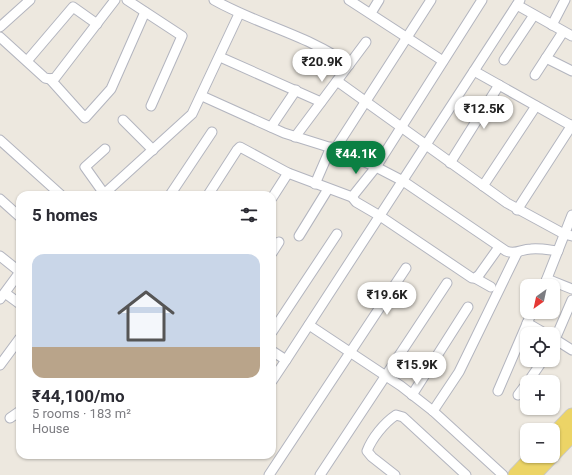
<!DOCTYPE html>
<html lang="en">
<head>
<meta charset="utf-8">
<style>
	body { margin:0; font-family:Roboto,sans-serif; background:#f2f2f3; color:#2b2b33; height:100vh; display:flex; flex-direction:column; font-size:15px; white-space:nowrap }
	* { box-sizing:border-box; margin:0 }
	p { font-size:13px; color:#7c7c81 }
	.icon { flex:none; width:22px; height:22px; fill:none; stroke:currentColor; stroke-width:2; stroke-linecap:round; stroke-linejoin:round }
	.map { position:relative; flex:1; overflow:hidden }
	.panel { position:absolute; left:16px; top:191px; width:260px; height:268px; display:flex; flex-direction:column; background:#fff; border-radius:12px; box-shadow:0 1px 3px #0004 }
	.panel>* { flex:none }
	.needle { width:26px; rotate:213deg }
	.tools { position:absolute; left:520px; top:279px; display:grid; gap:8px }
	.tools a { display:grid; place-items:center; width:40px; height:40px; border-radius:8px; background:#fff; box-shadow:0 1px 3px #0004; font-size:20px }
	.price { position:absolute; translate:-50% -34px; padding:0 9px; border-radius:14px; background:#fff; color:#222; font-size:13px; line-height:26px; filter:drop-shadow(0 1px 2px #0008) }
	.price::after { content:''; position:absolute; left:50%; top:24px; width:12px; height:9px; margin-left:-6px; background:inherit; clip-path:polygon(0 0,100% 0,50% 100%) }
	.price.current { background:#0b8043; color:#fff }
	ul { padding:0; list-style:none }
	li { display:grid; align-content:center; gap:8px; height:212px; padding:0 16px }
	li+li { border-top:1px solid #e1e1e2 }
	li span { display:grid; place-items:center; height:124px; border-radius:12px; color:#555 }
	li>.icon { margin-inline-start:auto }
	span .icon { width:72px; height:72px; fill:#fffc; stroke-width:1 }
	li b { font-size:17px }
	h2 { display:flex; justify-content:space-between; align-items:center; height:48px; padding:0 16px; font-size:17px }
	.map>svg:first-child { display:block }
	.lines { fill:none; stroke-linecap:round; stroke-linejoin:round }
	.minor-casing { stroke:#b3b5bf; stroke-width:11 }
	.primary-casing { stroke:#c8c8c8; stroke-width:17 }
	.minor { stroke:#fff; stroke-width:9 }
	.primary { stroke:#ecd466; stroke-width:15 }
</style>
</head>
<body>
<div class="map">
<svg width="572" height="475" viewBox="0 0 572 475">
	<rect width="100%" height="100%" fill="#ede8df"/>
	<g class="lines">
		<g class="minor-casing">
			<g id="minor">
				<polyline points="127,0 182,36 151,106"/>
				<path d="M214,0C258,25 308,35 349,65"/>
				<polyline points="349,0 443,61"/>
				<polyline points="517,5 572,36"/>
				<polyline points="371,13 379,0"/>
				<polyline points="552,25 565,0"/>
				<polyline points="0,27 30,0"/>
				<polyline points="0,37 45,78 50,79 55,78 115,0"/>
				<polyline points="220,57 321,102"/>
				<polyline points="546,58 572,71"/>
				<polyline points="504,60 534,15"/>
				<polyline points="27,61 73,7 97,24"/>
				<polyline points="474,71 572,126"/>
				<polyline points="535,75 563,32"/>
				<polyline points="50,79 85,118 111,89 145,12"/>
				<polyline points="337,81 507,203 564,234 572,236"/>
				<path d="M202,96L284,133L335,149L376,167L403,181L506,251C516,255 521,249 531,249C540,248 549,250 558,251"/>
				<polyline points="123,120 153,150"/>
				<polyline points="271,127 296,90"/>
				<polyline points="295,137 366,42"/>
				<polyline points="0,140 61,195"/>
				<polyline points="335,149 431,0"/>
				<polyline points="450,163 499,85"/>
				<polyline points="315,184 331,147"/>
				<polyline points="483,186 536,106"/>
				<polyline points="104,194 192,114 239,14"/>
				<polyline points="105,195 85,167 105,149"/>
				<polyline points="170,195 212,132"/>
				<polyline points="208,195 237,150 240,147 288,173 352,197 356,202 380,216 472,278 475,278 479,275 499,247"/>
				<polyline points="352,197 376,167 482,0"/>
				<polyline points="272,198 288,173"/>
				<polyline points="0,199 20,217"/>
				<polyline points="517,210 572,125"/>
				<polyline points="299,236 328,189"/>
				<polyline points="272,253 279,242"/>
				<polyline points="0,256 20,272"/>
				<polyline points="475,278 491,287"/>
				<polyline points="547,279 572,289"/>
				<polyline points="544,286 572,215"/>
				<polyline points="5,293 20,304"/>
				<polyline points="0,299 20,272"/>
				<polyline points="527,323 546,334"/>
				<polyline points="309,325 401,386 433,411 503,475"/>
				<polyline points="272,332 337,234"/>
				<polyline points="553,338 572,350"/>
				<polyline points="553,344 572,300"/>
				<polyline points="272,351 286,360 272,381"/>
				<polyline points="286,360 520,0"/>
				<polyline points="0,365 20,338"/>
				<polyline points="528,382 543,360"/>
				<polyline points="498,391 532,312"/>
				<polyline points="412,395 468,307"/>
				<polyline points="518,395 527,383"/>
				<polyline points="433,411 459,372 517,253"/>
				<polyline points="10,418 20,411"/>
				<polyline points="269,475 406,268"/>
				<polyline points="320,475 447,283"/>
				<path d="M395,475L372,457L367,451C372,438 384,423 396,415L403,417L466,475"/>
			</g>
		</g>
		<g class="primary-casing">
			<g id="primary">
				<polyline points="553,436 572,416"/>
				<polyline points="553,454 572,434"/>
				<polyline points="516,475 534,456"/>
				<polyline points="533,475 551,456"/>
			</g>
		</g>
		<use href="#minor" class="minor"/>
		<use href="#primary" class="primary"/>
	</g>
</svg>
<div class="tools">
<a><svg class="needle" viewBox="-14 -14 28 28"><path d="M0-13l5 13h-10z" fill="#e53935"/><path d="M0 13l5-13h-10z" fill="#7c7c81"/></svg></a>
<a><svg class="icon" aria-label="locate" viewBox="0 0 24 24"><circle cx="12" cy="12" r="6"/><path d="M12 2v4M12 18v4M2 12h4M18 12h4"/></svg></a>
<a>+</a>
<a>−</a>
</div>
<b class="price" style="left:322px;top:83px">₹20.9K</b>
<b class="price" style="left:484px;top:130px">₹12.5K</b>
<b class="price current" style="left:356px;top:175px">₹44.1K</b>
<b class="price" style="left:387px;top:316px">₹19.6K</b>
<b class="price" style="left:417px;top:386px">₹15.9K</b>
<section class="panel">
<h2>5 homes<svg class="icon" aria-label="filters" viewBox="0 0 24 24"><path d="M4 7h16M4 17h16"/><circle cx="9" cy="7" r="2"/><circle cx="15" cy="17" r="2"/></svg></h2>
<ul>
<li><span style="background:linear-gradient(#c9d6e8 75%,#b9a48a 0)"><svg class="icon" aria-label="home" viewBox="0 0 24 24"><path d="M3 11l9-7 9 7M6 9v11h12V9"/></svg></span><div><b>₹44,100/mo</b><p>5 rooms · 183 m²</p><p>House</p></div></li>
</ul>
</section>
</div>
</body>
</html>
